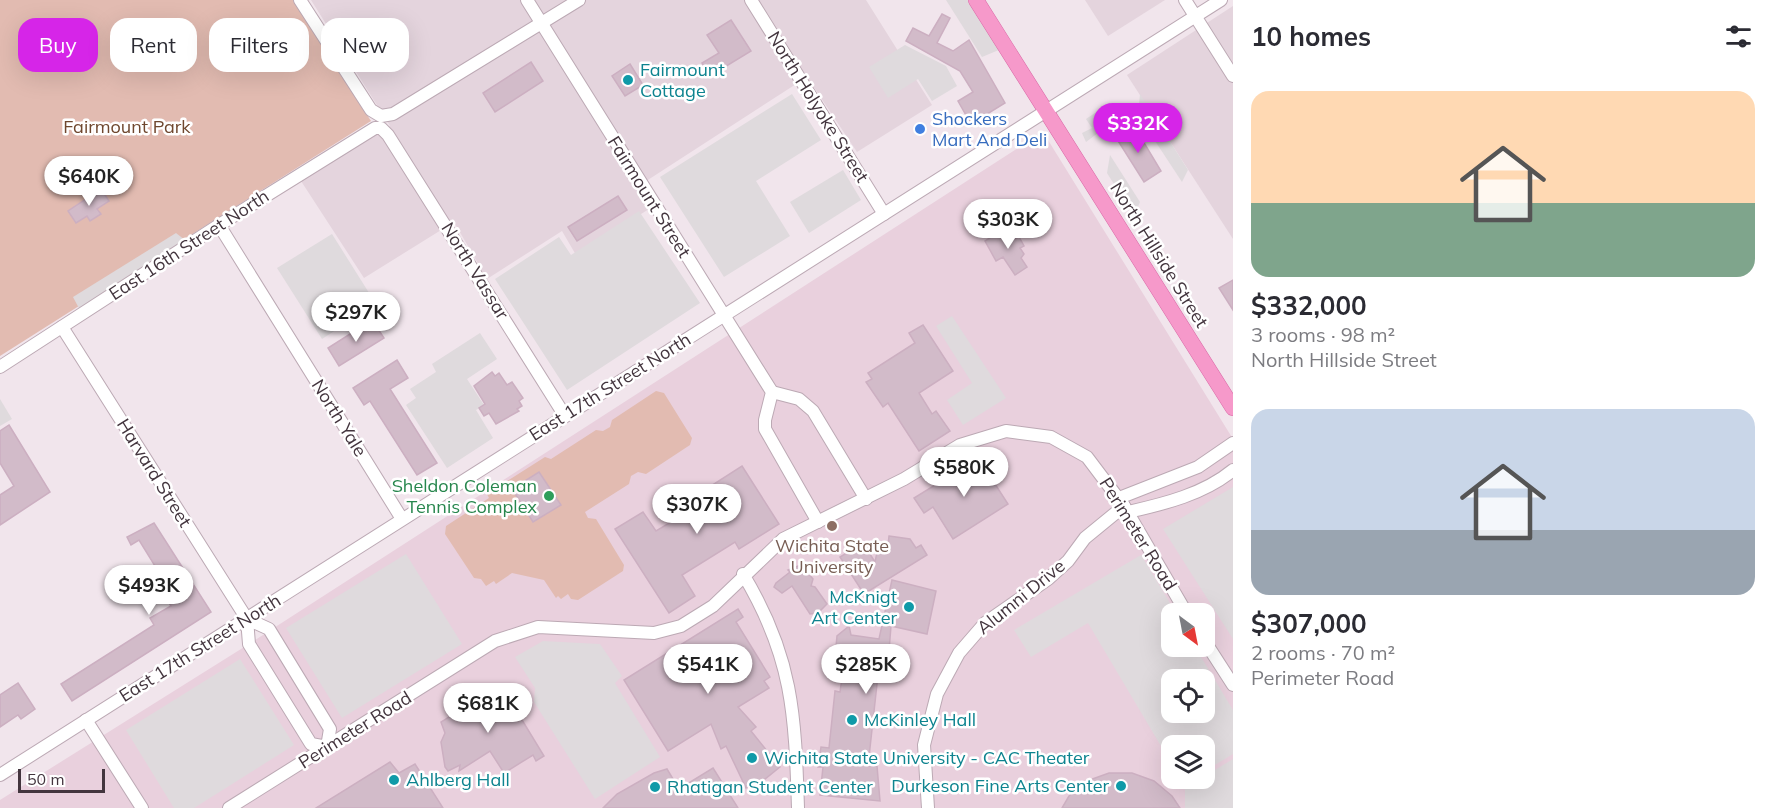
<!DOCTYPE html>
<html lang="en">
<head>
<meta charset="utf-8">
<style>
	body { margin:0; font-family:Mulish,sans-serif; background:#f7f7f7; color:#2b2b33; height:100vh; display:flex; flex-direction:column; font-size:22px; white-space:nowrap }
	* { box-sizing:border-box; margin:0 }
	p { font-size:20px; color:#7c7c81 }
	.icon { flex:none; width:33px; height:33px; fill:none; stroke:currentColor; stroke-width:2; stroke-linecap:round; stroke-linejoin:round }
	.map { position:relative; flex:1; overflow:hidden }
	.panel { display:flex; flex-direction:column; background:#fff; width:540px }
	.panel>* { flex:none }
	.hud { position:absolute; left:18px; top:18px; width:570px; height:54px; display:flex; gap:12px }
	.needle { width:39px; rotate:148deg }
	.tools { position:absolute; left:1161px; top:603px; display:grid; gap:12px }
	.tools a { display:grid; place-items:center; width:54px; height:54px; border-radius:12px; background:#fff; box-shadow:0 6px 24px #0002; font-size:30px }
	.scale { position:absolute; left:18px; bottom:15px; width:87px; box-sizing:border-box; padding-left:6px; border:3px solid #43353e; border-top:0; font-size:16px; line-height:21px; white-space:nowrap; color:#43353e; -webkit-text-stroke:4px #fff; paint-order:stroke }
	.price { position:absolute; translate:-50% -51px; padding:0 14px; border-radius:21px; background:#fff; color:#222; font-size:20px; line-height:39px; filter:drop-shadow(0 2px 3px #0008) }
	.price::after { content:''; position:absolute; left:50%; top:36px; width:18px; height:14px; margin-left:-9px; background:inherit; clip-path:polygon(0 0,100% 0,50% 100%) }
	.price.selected { background:#d625e8; color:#fff }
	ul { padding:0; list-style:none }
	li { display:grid; align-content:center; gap:12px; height:318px; padding:0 18px }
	li span { display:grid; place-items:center; height:186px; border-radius:18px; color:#555 }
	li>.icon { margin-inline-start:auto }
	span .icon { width:108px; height:108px; fill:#fffc; stroke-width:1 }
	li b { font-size:26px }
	h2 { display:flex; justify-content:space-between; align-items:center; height:72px; padding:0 18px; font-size:26px }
	.chip { padding:0 21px; border-radius:18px; background:#fff; box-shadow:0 6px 24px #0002; font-size:21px; line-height:54px }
	.chip.selected { background:#d625e8; color:#fff }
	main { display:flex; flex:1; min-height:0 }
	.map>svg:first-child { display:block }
	.residential { fill:#e4d4dd }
	.education { fill:#e9d0dd; fill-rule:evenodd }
	.green { fill:#e2bbb1 }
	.parking { fill:#dfdadd; fill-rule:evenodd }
	.building { fill:#d2bbc9; stroke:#ccafc1; stroke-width:1.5 }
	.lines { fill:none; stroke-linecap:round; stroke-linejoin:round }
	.minor-casing { stroke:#bca9b4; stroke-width:14 }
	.major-casing { stroke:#d96ba7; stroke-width:16 }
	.minor { stroke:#fff; stroke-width:12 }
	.major { stroke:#f699ca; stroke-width:15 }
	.culture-dot { fill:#0f9aa8; stroke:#fff; stroke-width:2 }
	.shop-dot { fill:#3f7fe0; stroke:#fff; stroke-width:2 }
	.leisure-dot { fill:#2e9e5b; stroke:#fff; stroke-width:2 }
	.education-dot { fill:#8d6e63; stroke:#fff; stroke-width:2 }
	.labels { text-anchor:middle; stroke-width:5; stroke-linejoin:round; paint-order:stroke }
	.culture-label { font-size:18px; fill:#0d838f; stroke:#fff; text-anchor:start }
	.street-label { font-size:18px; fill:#43353e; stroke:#fff }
	.shop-label { font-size:18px; fill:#366cbe; stroke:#fff; text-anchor:start }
	.park-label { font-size:18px; fill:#6f472e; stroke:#fff }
	.leisure-label { font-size:18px; fill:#27864d; stroke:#fff; text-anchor:end }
	.education-label { font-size:18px; fill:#785e54; stroke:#fff }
</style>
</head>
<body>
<main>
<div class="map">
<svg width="1233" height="808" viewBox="0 0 1233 808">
	<rect width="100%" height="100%" fill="#f1e5ec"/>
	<g class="residential">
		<polygon points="311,0 866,0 932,105 857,152 807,77 637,187 649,209 576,255 562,231 487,279 454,222 364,278 301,181 390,126"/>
		<polygon points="1085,0 1165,0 1108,36"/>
		<polygon points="1233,6 1233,239 1127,75"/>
	</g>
	<path class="education" d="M1043,132L1233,439V808H0V800L249,644ZM1172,614H1204V646H1172ZM1172,680H1204V712H1172ZM1172,746H1204V778H1172Z"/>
	<g class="green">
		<polygon points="0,0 293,0 371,121 0,356"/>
		<polygon points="656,391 664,393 692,438 690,445 646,474 638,472 631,476 629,484 585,512 588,518 596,519 624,565 623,571 578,600 571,599 568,594 561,599 558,596 556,598 544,580 512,573 496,584 494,581 486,586 481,579 474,578 445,534 446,526 489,498 487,494 545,457 551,459 596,430 603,431 610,427 612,420"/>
	</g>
	<g class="parking">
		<polygon points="946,0 976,0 1006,47 982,57"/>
		<polygon points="905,45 946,66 957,86 932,101 918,79 888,98 869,67"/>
		<polygon points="792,94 821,140 756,181 790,236 724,277 660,177"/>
		<polygon points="1140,94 1188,170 1182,182 1138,115"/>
		<polygon points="1110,103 1123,114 1086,142 1082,133 1092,128 1086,119"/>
		<polygon points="1110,155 1140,202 1134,216 1107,173"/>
		<polygon points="843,170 861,200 809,233 790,202"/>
		<polygon points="639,211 700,303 567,390 495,279 559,237 571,255"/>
		<polygon points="176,233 190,244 82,314 73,297"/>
		<polygon points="332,234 376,304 322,339 277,268"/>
		<polygon points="952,316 1006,398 963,425 947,400 972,383 936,326"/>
		<polygon points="480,333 497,359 467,379 484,405 476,410 493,438 447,468 406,405 416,398 410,389 436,372 432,364"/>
		<polygon points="0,399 12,419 0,426"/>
		<polygon points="1233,487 1233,639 1163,529"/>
		<polygon points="406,554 462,644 342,718 286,628"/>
		<path d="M1141,555L1176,613L1172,614V646L1195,647L1233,710V754L1205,771L1204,746H1172L1171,763L1088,623L1031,657L1014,630ZM1172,680H1204V712H1172Z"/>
		<polygon points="543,641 600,644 622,676 615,683 660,757 595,799 534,702 535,688 515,657"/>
		<polygon points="240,659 294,745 194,808 174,808 126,730"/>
		<polygon points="1233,759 1233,808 1185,808 1185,787 1204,778 1205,776"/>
	</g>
	<g class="building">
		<polygon points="942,14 950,18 937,43 953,51 969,40 1005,103 971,124 958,101 973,92 960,71 906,41 913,28 929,36"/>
		<polygon points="731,20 751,51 710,76 702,63 719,53 707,35"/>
		<polygon points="531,62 543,81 495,112 483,93"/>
		<polygon points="630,64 643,85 625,96 612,76"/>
		<polygon points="1130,127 1137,138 1140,136 1161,171 1144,182 1115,136"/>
		<polygon points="101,189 109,201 97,209 101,214 90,221 87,216 76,223 68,211"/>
		<polygon points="618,196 627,210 577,241 568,227"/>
		<polygon points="1007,227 1015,239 1019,237 1024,246 1020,248 1024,254 1021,258 1027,267 1015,275 1003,257 996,261 985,241"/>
		<polygon points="1233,280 1233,310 1219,288"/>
		<polygon points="372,320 384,338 339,366 328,348"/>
		<polygon points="923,325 953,371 919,393 932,414 936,411 950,431 919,451 888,403 883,407 866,382 872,379 868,373 915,343 909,333"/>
		<polygon points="397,360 408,378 390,389 437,463 417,475 370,401 364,405 353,388"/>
		<polygon points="492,372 495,376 499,373 507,385 512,382 523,398 519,401 522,406 517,409 519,411 496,424 489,413 484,416 479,408 485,404 474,386"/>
		<polygon points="9,425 50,492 0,525 0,495 14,486 0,463 0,431"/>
		<polygon points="984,455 993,470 991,476 996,478 995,484 1008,504 953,539 933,507 924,513 914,498"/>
		<polygon points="742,466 779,524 739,549 735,542 682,575 695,596 669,613 615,529 643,512 656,531 708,500 703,491"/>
		<polygon points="539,472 561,505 533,522 512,489"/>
		<polygon points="154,523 211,612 72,701 61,684 154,625 150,618 171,606 162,591 168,587 139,540 131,545 127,537"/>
		<polygon points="889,536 910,539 916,548 921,545 927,555 864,594 840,557 863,543 875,562 879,543 888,545"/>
		<polygon points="801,565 813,579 811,586 815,587 827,604 818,613 810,614 792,586 782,593 774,587 776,583 790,572 788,570"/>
		<polygon points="892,580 936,591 927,634 891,626 887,676 878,675 868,766 877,766 880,801 820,795 823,767 818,767 821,747 829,748 835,691 840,692 843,671 834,669 837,636 849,626 851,635 879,639"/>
		<polygon points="738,609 743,617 736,622 770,677 764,681 769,688 738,707 756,727 751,731 780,767 765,779 746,788 726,746 721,749 711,724 668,751 624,680"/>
		<polygon points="18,683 35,709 21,719 18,715 0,727 0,695"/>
		<polygon points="500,685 515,710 515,714 519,715 544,756 536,761 533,755 504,773 490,751 459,771 460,765 448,771 445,767 441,742 445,733 441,722"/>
		<polygon points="390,762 399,773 415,764 443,808 316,808"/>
		<polygon points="713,768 738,808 603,808 617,794 654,773 667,769 679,789"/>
		<polygon points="1109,773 1132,773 1154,781 1172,796 1180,808 1062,808 1069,796 1087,781"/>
	</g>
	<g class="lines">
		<g class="minor-casing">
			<g id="minor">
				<polyline points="300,0 371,110 381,116 393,114 579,0"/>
				<polyline points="527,0 772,392 765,420 765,429 818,522"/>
				<polyline points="751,0 884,214"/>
				<polyline points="1185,0 1233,76"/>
				<polyline points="219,225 402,519"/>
				<polyline points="62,327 247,619 249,644 311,744 327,747 330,729 269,629 247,619"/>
				<polyline points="0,367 219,225 375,128 381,128 388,135 565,416"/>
				<polyline points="772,392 799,399 813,411 866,499"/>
				<polyline points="1119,498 1198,467 1233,443"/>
				<path d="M1128,512C1164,504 1204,494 1233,470"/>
				<path d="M743,574C793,657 795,714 798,808"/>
				<polyline points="1204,640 1233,685"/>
				<polyline points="86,720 142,808"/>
				<polyline points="0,775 1221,0"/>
				<polyline points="229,808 495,641 538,627 654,633 681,626 713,606 783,539 904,479 960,445 1006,431 1051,437 1087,457 1124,506 1187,614"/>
				<polyline points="928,808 924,745 937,694 959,653 985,623 1048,579 1068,561 1085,538 1124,506"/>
			</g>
		</g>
		<g class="major-casing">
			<polyline id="major" points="976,0 1233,408"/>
		</g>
		<use href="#minor" class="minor"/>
		<use href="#major" class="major"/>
	</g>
	<g class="culture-dot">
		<circle cx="628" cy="80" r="6"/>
		<circle cx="909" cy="607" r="6"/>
		<circle cx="852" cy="720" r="6"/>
		<circle cx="752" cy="758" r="6"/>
		<circle cx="394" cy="780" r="6"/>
		<circle cx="1121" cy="786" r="6"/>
		<circle cx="655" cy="787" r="6"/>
	</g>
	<circle class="shop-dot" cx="920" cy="129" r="6"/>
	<circle class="leisure-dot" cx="549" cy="496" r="6"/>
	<circle class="education-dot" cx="832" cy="526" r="6"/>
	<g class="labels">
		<g class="culture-label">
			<text x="640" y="76">Fairmount<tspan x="640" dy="21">Cottage</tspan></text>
			<text x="897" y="603" text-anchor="end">McKnigt<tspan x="897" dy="21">Art Center</tspan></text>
			<text x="864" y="726">McKinley Hall</text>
			<text x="764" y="764">Wichita State University - CAC Theater</text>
			<text x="406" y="786">Ahlberg Hall</text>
			<text x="1109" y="792" text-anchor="end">Durkeson Fine Arts Center</text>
			<text x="667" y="793">Rhatigan Student Center</text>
		</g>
		<g class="street-label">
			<text transform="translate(818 107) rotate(58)" y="6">North Holyoke Street</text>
			<text transform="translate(649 197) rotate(58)" y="6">Fairmount Street</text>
			<text transform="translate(189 245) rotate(-33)" y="6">East 16th Street North</text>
			<text transform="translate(1159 255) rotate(58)" y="6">North Hillside Street</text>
			<text transform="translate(475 271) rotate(58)" y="6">North Vassar</text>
			<text transform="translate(610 387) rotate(-32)" y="6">East 17th Street North</text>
			<text transform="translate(339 418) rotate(58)" y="6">North Yale</text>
			<text transform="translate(154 473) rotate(58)" y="6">Harvard Street</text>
			<text transform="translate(1138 534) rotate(58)" y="6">Perimeter Road</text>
			<text transform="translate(1021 597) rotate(-39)" y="6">Alumni Drive</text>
			<text transform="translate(200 648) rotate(-32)" y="6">East 17th Street North</text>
			<text transform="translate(355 730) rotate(-32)" y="6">Perimeter Road</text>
		</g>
		<g class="shop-label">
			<text x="932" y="125">Shockers<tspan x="932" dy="21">Mart And Deli</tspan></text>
		</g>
		<g class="park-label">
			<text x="127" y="133">Fairmount Park</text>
		</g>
		<g class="leisure-label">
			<text x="537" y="492">Sheldon Coleman<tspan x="537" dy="21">Tennis Complex</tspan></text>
		</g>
		<g class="education-label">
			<text x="832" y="552">Wichita State<tspan x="832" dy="21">University</tspan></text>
		</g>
	</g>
</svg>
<div class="tools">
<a><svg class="needle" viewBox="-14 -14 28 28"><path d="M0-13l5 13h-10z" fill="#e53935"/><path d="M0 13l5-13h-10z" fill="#7c7c81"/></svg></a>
<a><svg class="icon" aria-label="locate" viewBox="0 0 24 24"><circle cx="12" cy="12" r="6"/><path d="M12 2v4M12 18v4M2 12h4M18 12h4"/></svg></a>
<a><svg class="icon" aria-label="layers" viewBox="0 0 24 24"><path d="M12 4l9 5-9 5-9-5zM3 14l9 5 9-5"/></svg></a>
</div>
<div class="scale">50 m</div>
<b class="price selected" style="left:1138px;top:154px">$332K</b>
<b class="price" style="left:89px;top:207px">$640K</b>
<b class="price" style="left:1008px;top:250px">$303K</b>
<b class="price" style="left:356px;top:343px">$297K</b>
<b class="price" style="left:964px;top:498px">$580K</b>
<b class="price" style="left:697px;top:535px">$307K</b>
<b class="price" style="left:149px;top:616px">$493K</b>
<b class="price" style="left:708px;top:695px">$541K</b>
<b class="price" style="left:866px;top:695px">$285K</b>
<b class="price" style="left:488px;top:734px">$681K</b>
<div class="hud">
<a class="chip selected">Buy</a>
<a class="chip">Rent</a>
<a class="chip">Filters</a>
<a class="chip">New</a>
</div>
</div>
<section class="panel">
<h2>10 homes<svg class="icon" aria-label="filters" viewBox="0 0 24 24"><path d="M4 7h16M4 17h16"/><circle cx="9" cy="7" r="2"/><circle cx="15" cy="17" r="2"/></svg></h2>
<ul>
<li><span style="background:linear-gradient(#ffd9b3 60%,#7fa58c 0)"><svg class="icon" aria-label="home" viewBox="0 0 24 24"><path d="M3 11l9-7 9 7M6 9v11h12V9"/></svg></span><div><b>$332,000</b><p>3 rooms · 98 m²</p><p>North Hillside Street</p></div></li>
<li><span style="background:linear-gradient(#c9d6e8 65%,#9aa5b1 0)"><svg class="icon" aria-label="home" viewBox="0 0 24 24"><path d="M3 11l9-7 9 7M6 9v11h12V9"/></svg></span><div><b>$307,000</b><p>2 rooms · 70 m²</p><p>Perimeter Road</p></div></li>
</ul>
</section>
</main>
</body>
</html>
